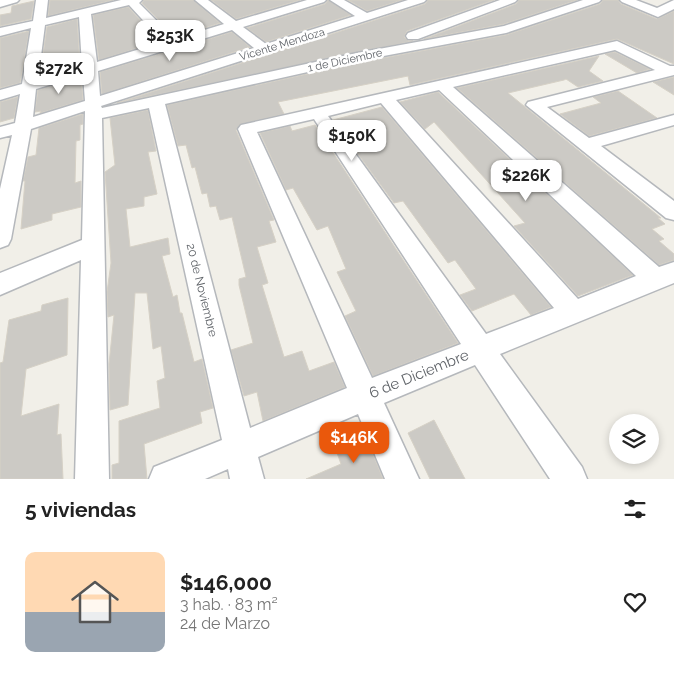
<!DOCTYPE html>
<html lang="es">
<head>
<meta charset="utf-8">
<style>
	body { margin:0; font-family:Raleway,sans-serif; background:#f6f6f6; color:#222; height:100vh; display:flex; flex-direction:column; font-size:19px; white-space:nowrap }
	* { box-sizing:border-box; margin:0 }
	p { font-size:16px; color:#767676 }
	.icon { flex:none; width:28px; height:28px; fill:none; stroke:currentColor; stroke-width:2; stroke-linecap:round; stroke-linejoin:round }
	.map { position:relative; height:479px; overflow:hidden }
	.drawer { display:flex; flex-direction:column; background:#fff; flex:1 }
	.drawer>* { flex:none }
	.fabs { position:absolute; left:609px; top:414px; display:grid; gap:10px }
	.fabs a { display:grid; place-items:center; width:50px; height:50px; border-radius:50%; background:#fff; box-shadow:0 2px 8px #0003; font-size:25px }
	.price { position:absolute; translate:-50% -42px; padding:0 11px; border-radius:10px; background:#fff; color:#222; font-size:16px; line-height:32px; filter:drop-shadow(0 1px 2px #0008) }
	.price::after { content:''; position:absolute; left:50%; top:30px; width:15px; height:11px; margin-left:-8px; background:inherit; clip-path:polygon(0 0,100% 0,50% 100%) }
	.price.on { background:#ea580c; color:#fff }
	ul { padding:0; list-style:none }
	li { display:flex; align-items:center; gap:15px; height:125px; padding:0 25px }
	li+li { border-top:1px solid #e0e0e0 }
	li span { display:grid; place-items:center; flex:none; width:140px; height:100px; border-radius:10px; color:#555 }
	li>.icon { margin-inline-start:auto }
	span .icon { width:60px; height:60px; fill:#fffc; stroke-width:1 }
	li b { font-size:21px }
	h2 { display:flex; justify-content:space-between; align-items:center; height:60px; padding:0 25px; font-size:21px }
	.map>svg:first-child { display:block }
	.building { fill:#cccac5; stroke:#d6d1c6 }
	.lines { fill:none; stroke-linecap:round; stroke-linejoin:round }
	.minor-casing { stroke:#b5b8bc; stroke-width:3 }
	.minor { fill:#fff; fill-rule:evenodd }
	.labels { text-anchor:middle; stroke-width:5; stroke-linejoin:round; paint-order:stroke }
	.far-street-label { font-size:11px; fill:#5f6368; stroke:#fff }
	.street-label { font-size:12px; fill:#5f6368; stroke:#fff }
	.near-street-label { font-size:15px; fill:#5f6368; stroke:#fff }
</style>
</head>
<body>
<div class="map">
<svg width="674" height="479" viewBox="0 0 674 479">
	<rect width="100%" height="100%" fill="#f1efe8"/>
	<g class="building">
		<polygon points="50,0 113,0 48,16"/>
		<polygon points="144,0 193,0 220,23 176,37 142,3"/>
		<polygon points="211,0 300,0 236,19"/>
		<polygon points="328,0 351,15 266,42 247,28 325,4"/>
		<polygon points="348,0 402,0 367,11"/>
		<polygon points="428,0 494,0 407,31 404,37 408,41 413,41 117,103 425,4"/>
		<polygon points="519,0 577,0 504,24 424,39 516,4"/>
		<polygon points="603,0 618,0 621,4 657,19 674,11 674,64 617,39 410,85 408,76 278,102 284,114 240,124 236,130 274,220 269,221 276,242 257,247 268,283 262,285 284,357 302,351 309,371 334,362 345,387 263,421 257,392 244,396 231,350 253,343 239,285 239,279 246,277 232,217 220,220 216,206 210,207 207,193 202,194 195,167 192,168 186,145 178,146 167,105 357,63 506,35 600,4"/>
		<polygon points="34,1 31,19 0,26 0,15 11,13 12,6"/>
		<polygon points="128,7 160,41 99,60 93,15"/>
		<polygon points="77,19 80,65 40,76 47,27"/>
		<polygon points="29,31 20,83 0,88 0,38"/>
		<polygon points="232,32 250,47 102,94 100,72"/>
		<polygon points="615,52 650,69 637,73 605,54"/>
		<polygon points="599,56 589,71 603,81 578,87 566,79 564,80 508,93 661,218 658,218 665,224 652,229 664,239 659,241 674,254 674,260 659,265 457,88"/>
		<polygon points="81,77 83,100 40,113 41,111 35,112 38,90"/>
		<polygon points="674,77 674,95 653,82"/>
		<polygon points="618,91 657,118 589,136 560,114 601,103 593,97"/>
		<polygon points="438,92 633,275 578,296 514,226 525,223 434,122 425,129 400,102"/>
		<polygon points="18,97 14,118 0,122 0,102"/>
		<polygon points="382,107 551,307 531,315 514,294 472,311 460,295 476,289 455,260 448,263 403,201 394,203 333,120"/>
		<polygon points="148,110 156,151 148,152 157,194 144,197 144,206 126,209 130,247 168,238 170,254 162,256 173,297 177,295 180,313 182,313 194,362 202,359 213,408 200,412 202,423 144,444 147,479 112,479 112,465 119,463 119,421 160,408 157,381 165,378 161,346 153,349 147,293 135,293 128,405 110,410 109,364 114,315 108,317 107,292 111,263 105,172 115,165 110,118"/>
		<polygon points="83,114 83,124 80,125 80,140 76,141 75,183 81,181 81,207 52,214 52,220 21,229 25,181 23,181 28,157 36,155 39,128"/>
		<polygon points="315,125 394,246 458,343 373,376 345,316 356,311 337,272 346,269 328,226 317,230 293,188 286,190 260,133 290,126 292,131"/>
		<polygon points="68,298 67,355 26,369 21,416 59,404 57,435 61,434 63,479 0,479 0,363 3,362 9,320 41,311 42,305"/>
		<polygon points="434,420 465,479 430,479 408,433"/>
		<polygon points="366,437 383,479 306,479 341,464 336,450"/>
	</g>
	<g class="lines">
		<g class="minor-casing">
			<g id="minor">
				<polygon points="0,0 19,0 17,2 0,7"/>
				<path d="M36,0H48L46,18L121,0H142L139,3L175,39L224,24L195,0H208L236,21L307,0H326L324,2L243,27L266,44L355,16L330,0H344L367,13L408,0H426L424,2L101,106L102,108L357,53L504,26L583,0H601L599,2L506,33L357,61L165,104L250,428L347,388L238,129L241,125L617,41L670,66H674V75L547,107L589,138L674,115V125L601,146L674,201V220L666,218L526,105L528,102L655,70L615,50L453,87L659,267L674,262V283L500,354L582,467L587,479H550L475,365L384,403L419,479H385L358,414L258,457L264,479H230L228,469L205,479H149L154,467L222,440L149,108L102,118L109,479H75L81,260L0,295V273L82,240L85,111L31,129L11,239L8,245L0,248V189L12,135L0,138V127L15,123L20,94L0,100V90L22,84L31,28L0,36V28L33,21ZM129,5L163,42L97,62L91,14ZM79,17L82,66L38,79L45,25ZM232,30L254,48L100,96L98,71ZM83,75L85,101L33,117L36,89ZM439,90L636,276L578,299L396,100ZM381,103L554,308L486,334L328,116ZM314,119L461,344L372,378L257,132Z"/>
				<polygon points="500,0 517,0 515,2 418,39 408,39 406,36 408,33"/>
				<polygon points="620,0 636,0 657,8 674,0 674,9 658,17 622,2"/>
			</g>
		</g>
		<use href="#minor" class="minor"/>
	</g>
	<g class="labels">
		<g class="far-street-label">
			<text transform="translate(282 44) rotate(-17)" y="4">Vicente Mendoza</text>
			<text transform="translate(345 60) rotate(-12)" y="4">1 de Diciembre</text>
		</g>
		<g class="street-label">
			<text transform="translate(202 290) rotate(76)" y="4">20 de Noviembre</text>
		</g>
		<g class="near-street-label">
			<text transform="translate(419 374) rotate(-22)" y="5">6 de Diciembre</text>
		</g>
	</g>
</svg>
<div class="fabs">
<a><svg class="icon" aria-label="layers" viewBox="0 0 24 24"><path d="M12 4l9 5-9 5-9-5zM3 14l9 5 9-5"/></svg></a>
</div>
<b class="price" style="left:170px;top:62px">$253K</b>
<b class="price" style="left:59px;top:95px">$272K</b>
<b class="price" style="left:352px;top:162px">$150K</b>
<b class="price" style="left:526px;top:202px">$226K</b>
<b class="price on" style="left:354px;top:464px">$146K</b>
</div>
<section class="drawer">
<h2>5 viviendas<svg class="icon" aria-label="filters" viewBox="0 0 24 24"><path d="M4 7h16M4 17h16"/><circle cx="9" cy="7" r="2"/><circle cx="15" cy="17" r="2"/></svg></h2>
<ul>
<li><span style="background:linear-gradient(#ffd9b3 60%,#9aa5b1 0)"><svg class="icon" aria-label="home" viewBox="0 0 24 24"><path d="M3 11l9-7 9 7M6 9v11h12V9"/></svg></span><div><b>$146,000</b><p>3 hab. · 83 m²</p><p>24 de Marzo</p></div><svg class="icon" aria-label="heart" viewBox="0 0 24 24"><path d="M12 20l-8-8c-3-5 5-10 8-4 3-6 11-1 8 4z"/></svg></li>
</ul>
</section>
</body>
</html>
